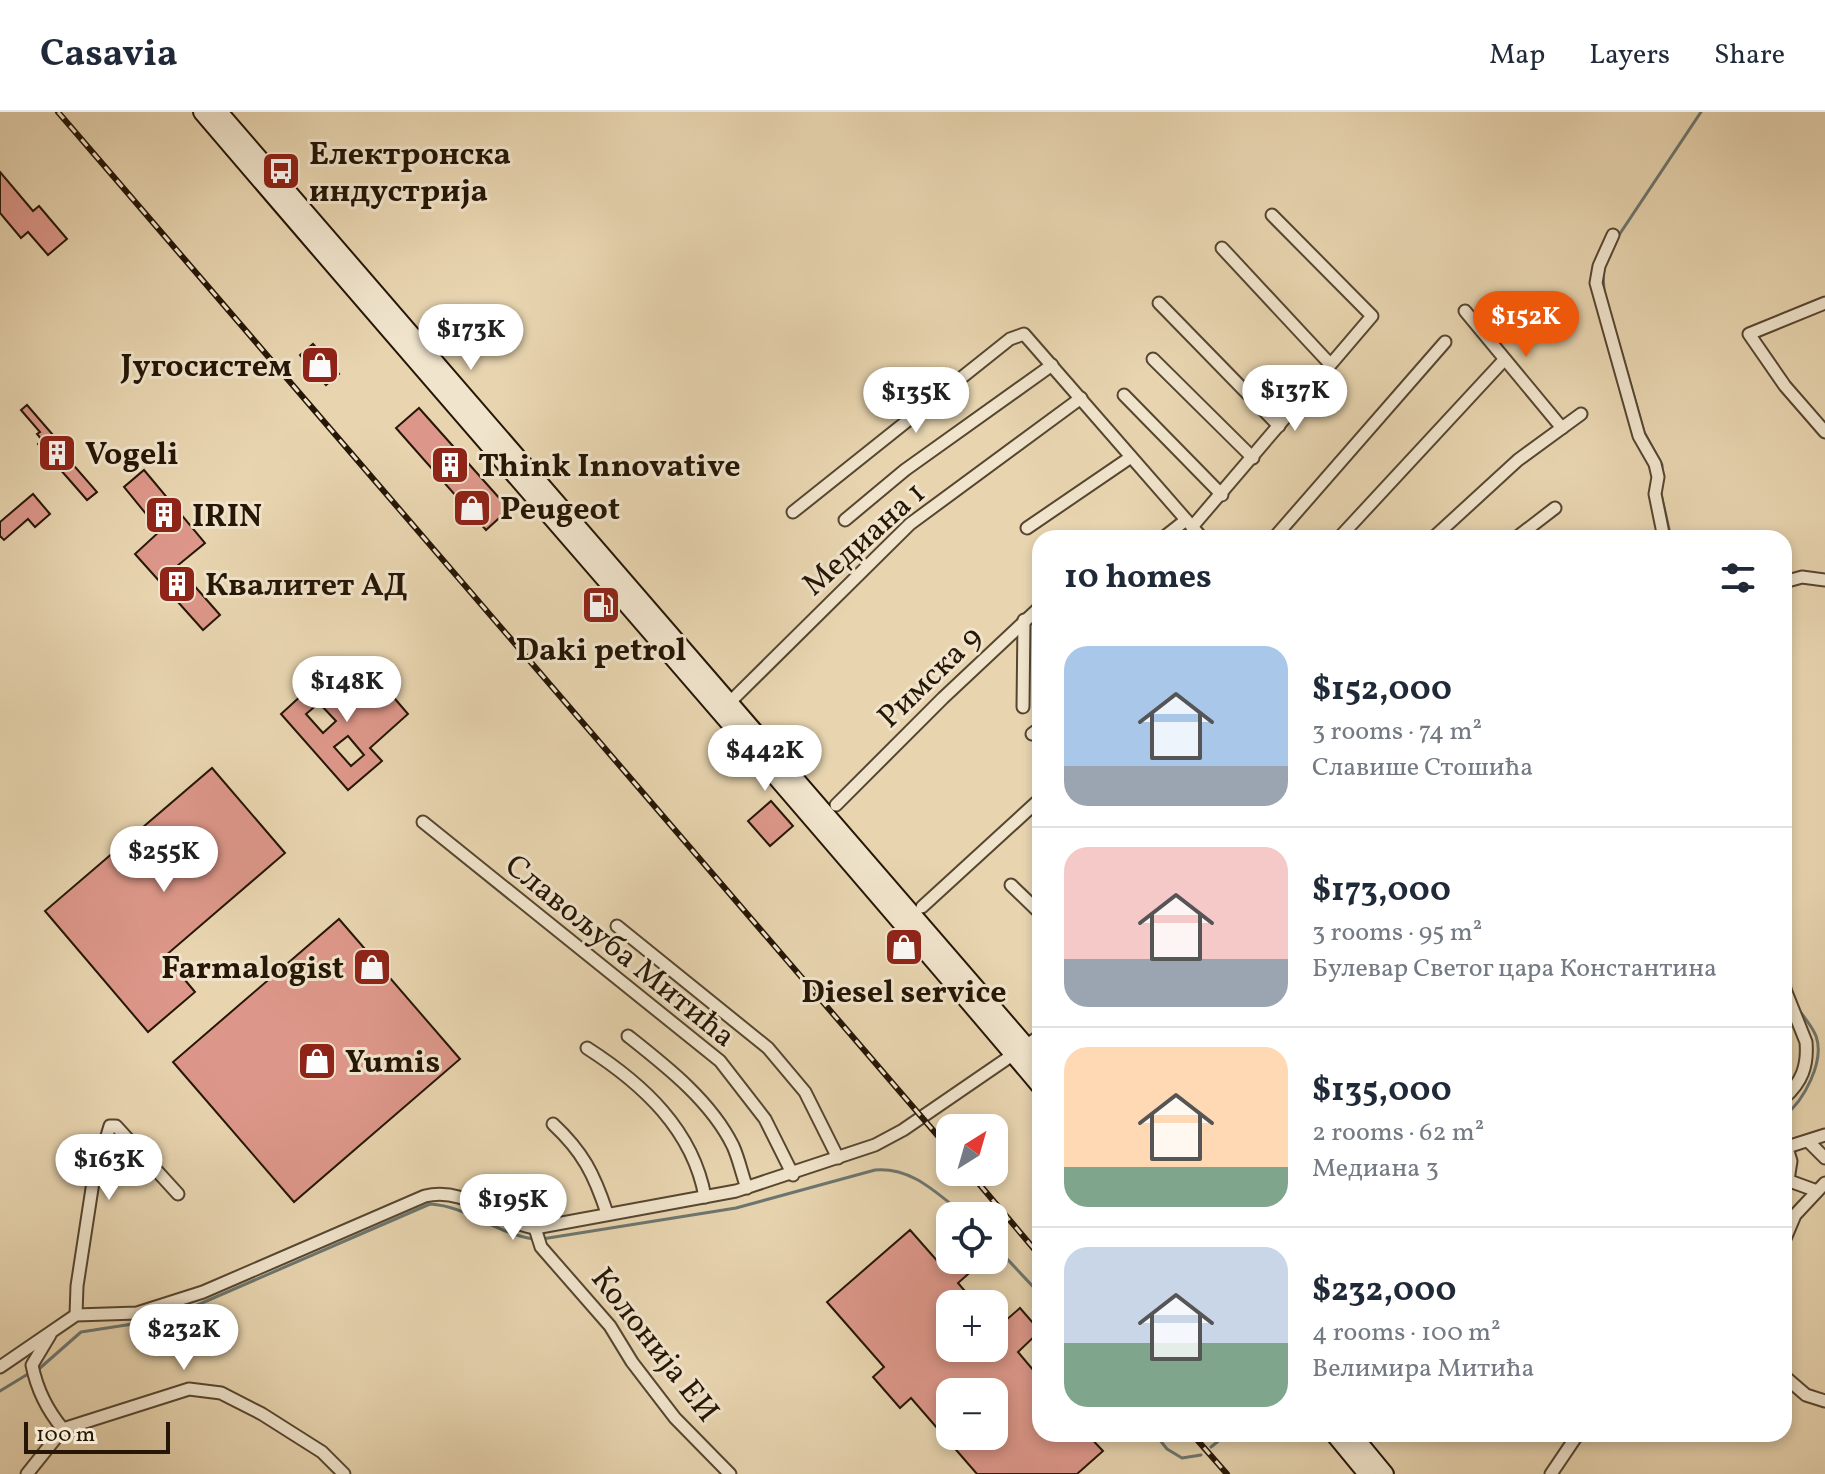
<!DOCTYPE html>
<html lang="en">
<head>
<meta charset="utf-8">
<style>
	body { margin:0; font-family:Vollkorn,serif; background:#f2f2f3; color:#1f2937; height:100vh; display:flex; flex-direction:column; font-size:30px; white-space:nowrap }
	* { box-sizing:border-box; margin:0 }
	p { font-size:26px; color:#747a83 }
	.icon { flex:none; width:44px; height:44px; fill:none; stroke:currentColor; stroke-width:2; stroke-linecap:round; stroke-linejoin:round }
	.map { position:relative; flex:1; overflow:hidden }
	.details { position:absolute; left:1032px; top:418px; width:760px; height:912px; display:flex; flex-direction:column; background:#fff; border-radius:24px; box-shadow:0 4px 12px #0003 }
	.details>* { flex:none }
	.needle { width:52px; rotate:37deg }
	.fabs { position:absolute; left:936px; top:1002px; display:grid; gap:16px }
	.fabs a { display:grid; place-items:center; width:72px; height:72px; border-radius:16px; background:#fff; box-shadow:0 4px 12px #0003; font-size:40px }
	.scale { position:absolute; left:24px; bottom:20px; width:146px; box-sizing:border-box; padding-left:8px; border:4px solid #251606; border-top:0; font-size:22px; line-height:28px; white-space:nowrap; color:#251606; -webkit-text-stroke:6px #f0e4cc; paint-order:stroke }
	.price { position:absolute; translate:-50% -68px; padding:0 18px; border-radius:28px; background:#fff; color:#222; font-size:26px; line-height:52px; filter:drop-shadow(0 2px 4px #0008) }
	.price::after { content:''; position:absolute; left:50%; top:48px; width:24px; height:18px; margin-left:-12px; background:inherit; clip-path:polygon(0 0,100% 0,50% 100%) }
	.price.current { background:#ea580c; color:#fff }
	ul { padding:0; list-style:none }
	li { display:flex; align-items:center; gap:24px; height:200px; padding:0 32px }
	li+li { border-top:2px solid #e0e1e3 }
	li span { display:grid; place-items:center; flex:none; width:224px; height:160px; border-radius:24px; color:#555 }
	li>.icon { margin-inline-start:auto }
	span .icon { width:96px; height:96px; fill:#fffc; stroke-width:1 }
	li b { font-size:34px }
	h2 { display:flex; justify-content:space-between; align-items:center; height:96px; padding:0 32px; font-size:34px }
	header { display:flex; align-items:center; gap:48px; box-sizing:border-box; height:112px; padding:0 40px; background:#fff; border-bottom:2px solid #e0e1e3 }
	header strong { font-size:38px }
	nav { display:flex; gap:44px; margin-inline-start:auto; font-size:28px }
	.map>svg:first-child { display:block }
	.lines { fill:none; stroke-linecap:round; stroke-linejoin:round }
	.stream { stroke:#6c766f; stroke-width:3 }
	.building { fill:#dd978a; stroke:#251606; stroke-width:2; fill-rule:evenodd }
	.minor-casing { stroke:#564630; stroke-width:15 }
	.secondary-casing { stroke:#251606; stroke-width:20 }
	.minor { stroke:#f0e4cc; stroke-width:11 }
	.secondary { stroke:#f0e4cc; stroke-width:16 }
	.rail-casing { stroke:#251606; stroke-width:6 }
	.rail { stroke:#f0e4cc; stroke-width:3; stroke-dasharray:9; stroke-linecap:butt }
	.labels { text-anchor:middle; stroke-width:6; stroke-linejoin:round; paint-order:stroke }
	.poi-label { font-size:32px; font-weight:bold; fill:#251606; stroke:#f0e4cc; text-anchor:start }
	.street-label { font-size:32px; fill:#251606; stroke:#f0e4cc }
</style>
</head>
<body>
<header>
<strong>Casavia</strong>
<nav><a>Map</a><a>Layers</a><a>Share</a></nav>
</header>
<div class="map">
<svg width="1825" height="1362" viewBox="0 0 1825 1362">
	<rect width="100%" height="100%" fill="#e8d5b0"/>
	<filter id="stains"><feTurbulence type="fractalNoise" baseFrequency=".0025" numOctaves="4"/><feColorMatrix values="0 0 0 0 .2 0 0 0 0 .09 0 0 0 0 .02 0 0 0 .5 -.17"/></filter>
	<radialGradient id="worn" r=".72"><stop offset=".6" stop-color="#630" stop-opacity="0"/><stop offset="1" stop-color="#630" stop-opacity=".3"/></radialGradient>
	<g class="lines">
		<g class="stream">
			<polyline points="1617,126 1701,0"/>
			<polyline points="1603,162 1604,178"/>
			<polyline points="1619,232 1644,320 1662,353 1661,382 1671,426"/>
			<polyline points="1784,831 1789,845 1791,879"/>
			<path d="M1784,1004C1804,989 1825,949 1816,924C1812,914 1804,905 1798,897"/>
			<path d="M542,1127L736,1096L875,1058C913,1055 937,1082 966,1104"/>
			<polyline points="994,1133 1040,1182"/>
			<path d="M40,1256L81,1220L165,1207L430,1092C468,1094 496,1122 534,1127"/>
			<polyline points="0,1279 28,1262"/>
			<polyline points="1155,1322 1167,1337 1182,1346 1201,1343"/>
			<polyline points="1211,1335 1227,1322"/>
		</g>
	</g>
	<g class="building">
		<polygon points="0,60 33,99 39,94 67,127 48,143 28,120 21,126 0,101"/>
		<polygon points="313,232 339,262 326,273 300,243"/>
		<polygon points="27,293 72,345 69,348 97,380 87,388 38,332 42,328 37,322 40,320 21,298"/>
		<polygon points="419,296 509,397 486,418 396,316"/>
		<polygon points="144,358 205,431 177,454 220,503 203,518 135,442 160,419 124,375"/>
		<polygon points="33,382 50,402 35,415 28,407 4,428 0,424 0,410"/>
		<path d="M365,552L408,602L370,636L382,649L348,678L281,602L315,571L328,585ZM319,591L336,609L323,621L306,602ZM348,624L364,643L351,654L334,635Z"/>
		<polygon points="212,656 285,741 165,844 195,880 148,920 45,799"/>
		<polygon points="771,689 793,714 770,734 748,709"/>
		<polygon points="339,807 460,947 294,1090 173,950"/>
		<path d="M910,1118L940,1152L945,1148H984L958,1171L976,1192H950V1236H994V1213L997,1216L1020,1196L1040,1219L1018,1240L1040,1266V1322H1087L1103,1339L1077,1362H977L911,1286L900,1296L873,1265L884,1255L827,1190ZM950,1280H994V1324H950Z"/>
	</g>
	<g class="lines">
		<g class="minor-casing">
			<g id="minor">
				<polyline points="1613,123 1599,154 1596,171 1639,324 1655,352 1658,365 1655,382 1664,426"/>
				<polyline points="1222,136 1330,252"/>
				<polyline points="1159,191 1279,314"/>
				<polyline points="1825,191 1749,222 1785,274 1825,320"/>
				<polyline points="1465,199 1562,316"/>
				<polyline points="1153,247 1253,346"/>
				<polyline points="1124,283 1222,383"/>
				<polyline points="793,400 1010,227 1024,222 1202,426"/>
				<polyline points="845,408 905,358 1052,253"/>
				<polyline points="1192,415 1372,204 1272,103"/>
				<polyline points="1027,416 1131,345"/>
				<polyline points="1163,426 1186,408"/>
				<polyline points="1274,426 1445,230"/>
				<polyline points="1339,426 1504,248"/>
				<polyline points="1433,426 1518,348 1581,302"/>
				<polyline points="1516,426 1555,396"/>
				<polyline points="1784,470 1802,465 1825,468"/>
				<polyline points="730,590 910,412 1081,286"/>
				<polyline points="1023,595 1024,508"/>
				<polyline points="1032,622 1040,616"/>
				<polyline points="836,693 943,586 1040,495"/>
				<polyline points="423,710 720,949 765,1007 793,1063"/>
				<polyline points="1011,773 1040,801"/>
				<polyline points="922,795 1040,687"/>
				<polyline points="617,814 768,936 805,980 838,1046"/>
				<path d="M1784,875L1806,930C1808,954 1802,970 1784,986"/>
				<path d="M628,924C666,954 711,989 733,1034C739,1047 742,1063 747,1076"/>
				<path d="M587,936C643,972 693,1018 705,1085"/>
				<path d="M553,1012C583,1040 594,1062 607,1101"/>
				<polyline points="1809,1030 1825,1046"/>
				<polyline points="1784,1036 1825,1023"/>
				<polyline points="1787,1036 1791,1049 1788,1068"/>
				<polyline points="1784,1067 1817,1079"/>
				<polyline points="535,1116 541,1135 610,1214 632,1250 675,1306 730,1362"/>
				<polyline points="1784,1129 1795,1103 1825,1071"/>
				<polyline points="76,1203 77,1174 93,1070 110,1014 116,1014 178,1082"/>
				<path d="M50,1223L32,1253C37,1278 47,1298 63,1317"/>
				<path d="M0,1255L76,1203L137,1201L203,1180L425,1084C466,1074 495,1109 535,1116L736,1079L875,1033L903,1018L1040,924"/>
				<polyline points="1784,1264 1806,1283 1825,1289"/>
				<polyline points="27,1362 63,1317 189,1277 221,1281 262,1302 322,1340 344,1362"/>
				<polyline points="1551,1362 1578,1322"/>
			</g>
		</g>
		<g class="secondary-casing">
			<g id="secondary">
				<path d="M202,0C480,326 764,647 1040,974"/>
				<polyline points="219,0 1040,950"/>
				<polyline points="1334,1322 1367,1362"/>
				<polyline points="1352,1322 1385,1362"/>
			</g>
		</g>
		<use href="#minor" class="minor"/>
		<use href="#secondary" class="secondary"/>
		<g class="rail-casing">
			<g id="rail">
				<polyline points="58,0 950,1038"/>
				<polyline points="969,1060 1040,1144"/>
				<polyline points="1192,1322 1227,1362"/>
			</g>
		</g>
		<use href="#rail" class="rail"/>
	</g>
	<defs>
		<g id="bus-square" transform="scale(2)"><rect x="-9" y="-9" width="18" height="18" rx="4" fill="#8f2418" stroke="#f0e4cc"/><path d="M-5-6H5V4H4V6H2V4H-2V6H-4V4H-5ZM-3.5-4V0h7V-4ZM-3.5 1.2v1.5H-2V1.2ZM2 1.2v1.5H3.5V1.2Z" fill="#fff"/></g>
		<g id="shop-square" transform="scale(2)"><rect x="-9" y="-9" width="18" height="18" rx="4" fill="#8f2418" stroke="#f0e4cc"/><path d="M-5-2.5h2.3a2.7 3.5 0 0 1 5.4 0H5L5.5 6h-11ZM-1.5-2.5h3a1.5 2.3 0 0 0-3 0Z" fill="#fff"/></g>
		<g id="building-square" transform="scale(2)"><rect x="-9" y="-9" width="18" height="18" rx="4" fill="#8f2418" stroke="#f0e4cc"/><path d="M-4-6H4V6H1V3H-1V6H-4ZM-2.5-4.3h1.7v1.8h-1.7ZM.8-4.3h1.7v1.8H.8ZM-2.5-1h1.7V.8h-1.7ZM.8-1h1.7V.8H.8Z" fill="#fff"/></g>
		<g id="fuel-square" transform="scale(2)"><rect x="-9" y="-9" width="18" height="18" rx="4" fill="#8f2418" stroke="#f0e4cc"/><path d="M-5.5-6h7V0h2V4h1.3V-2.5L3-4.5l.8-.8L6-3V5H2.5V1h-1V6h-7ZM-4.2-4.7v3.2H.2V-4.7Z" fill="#fff"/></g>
	</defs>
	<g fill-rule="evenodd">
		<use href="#bus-square" x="281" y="59"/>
		<use href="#shop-square" x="320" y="253"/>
		<use href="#building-square" x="57" y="341"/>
		<use href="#building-square" x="450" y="353"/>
		<use href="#shop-square" x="472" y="396"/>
		<use href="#building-square" x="164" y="403"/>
		<use href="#building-square" x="177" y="472"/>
		<use href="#fuel-square" x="601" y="493"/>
		<use href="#shop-square" x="904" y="835"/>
		<use href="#shop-square" x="372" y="855"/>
		<use href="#shop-square" x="317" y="949"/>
	</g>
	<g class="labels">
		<g class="poi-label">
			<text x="309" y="52">Електронска<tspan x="309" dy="37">индустрија</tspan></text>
			<text x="292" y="264" text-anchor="end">Југосистем</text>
			<text x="85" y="352">Vogeli</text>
			<text x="478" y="364">Think Innovative</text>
			<text x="500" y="407">Peugeot</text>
			<text x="192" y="414">IRIN</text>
			<text x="205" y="483">Квалитет АД</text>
			<text x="601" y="548" text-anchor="middle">Daki petrol</text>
			<text x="344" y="866" text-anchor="end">Farmalogist</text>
			<text x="904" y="890" text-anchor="middle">Diesel service</text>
			<text x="345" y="960">Yumis</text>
		</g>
		<g class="street-label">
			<text transform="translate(863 426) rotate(-42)" y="11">Медиана 1</text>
			<text transform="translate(929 564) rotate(-44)" y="11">Римска 9</text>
			<text transform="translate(621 838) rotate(39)" y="11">Славољуба Митића</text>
			<text transform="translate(656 1232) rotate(52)" y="11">Колонија ЕИ</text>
		</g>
	</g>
	<rect width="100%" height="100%" filter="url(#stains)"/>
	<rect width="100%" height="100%" fill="url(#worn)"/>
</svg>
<div class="fabs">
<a><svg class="needle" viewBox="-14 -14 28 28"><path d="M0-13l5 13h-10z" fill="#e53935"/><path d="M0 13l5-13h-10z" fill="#747a83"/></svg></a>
<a><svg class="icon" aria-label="locate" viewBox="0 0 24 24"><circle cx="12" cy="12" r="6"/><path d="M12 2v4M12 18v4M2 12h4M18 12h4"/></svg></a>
<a>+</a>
<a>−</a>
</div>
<div class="scale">100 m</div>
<b class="price current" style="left:1526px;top:247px">$152K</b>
<b class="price" style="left:471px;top:260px">$173K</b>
<b class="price" style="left:1295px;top:321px">$137K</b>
<b class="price" style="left:916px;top:323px">$135K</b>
<b class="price" style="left:347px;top:612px">$148K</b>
<b class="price" style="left:765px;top:681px">$442K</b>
<b class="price" style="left:164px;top:782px">$255K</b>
<b class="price" style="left:109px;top:1090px">$163K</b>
<b class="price" style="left:513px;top:1130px">$195K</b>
<b class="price" style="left:184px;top:1260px">$232K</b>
<section class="details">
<h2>10 homes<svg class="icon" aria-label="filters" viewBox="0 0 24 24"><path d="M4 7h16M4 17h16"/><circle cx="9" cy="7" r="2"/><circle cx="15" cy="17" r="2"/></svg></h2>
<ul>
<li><span style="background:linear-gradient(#a9c7e8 75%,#9aa5b1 0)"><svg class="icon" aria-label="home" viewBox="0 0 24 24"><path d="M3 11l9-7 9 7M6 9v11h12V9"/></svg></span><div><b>$152,000</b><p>3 rooms · 74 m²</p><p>Славише Стошића</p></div></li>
<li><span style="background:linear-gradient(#f6c9c9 70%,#9aa5b1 0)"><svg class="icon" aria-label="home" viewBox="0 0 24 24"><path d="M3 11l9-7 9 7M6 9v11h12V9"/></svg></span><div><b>$173,000</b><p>3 rooms · 95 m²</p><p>Булевар Светог цара Константина</p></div></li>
<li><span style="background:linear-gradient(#ffd9b3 75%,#7fa58c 0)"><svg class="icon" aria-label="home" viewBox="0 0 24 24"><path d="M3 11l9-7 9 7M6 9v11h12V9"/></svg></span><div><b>$135,000</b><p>2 rooms · 62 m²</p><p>Медиана 3</p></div></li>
<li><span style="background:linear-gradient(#c9d6e8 60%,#7fa58c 0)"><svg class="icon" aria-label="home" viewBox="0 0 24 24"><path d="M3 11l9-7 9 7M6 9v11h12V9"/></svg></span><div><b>$232,000</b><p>4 rooms · 100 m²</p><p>Велимира Митића</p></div></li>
</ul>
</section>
</div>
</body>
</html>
